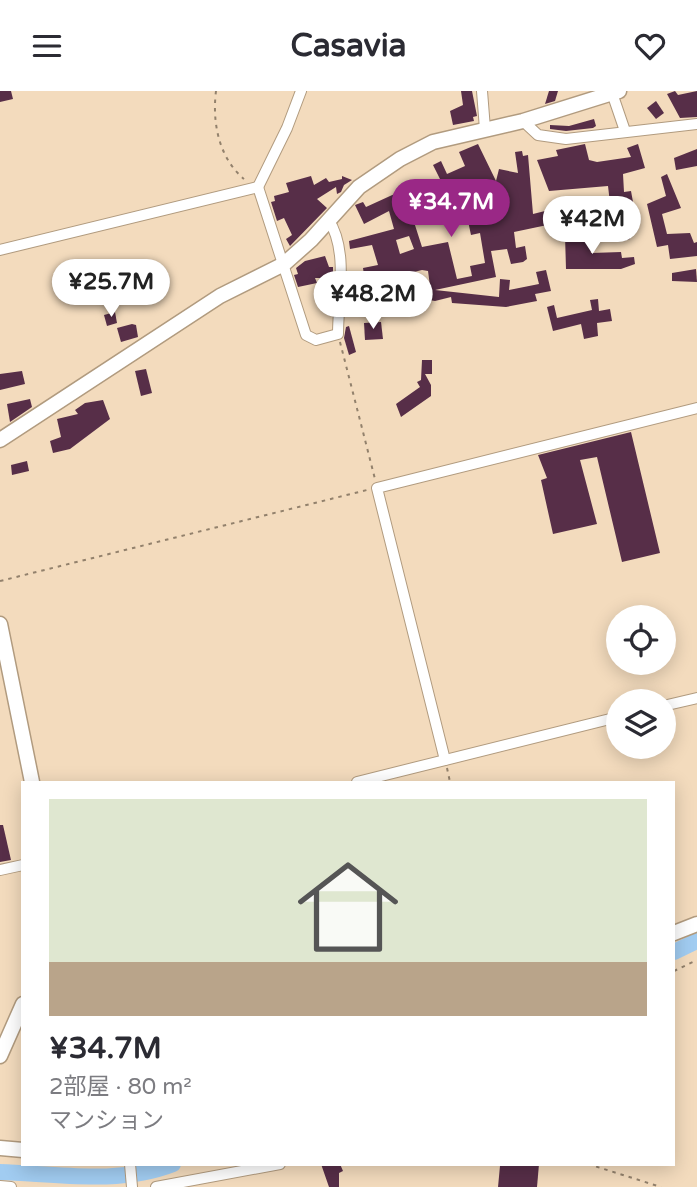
<!DOCTYPE html>
<html lang="ja">
<head>
<meta charset="utf-8">
<style>
	body { margin:0; font-family:"Varela Round","Noto Sans JP",sans-serif; background:#f2f2f3; color:#2b2b33; height:100vh; display:flex; flex-direction:column; font-size:26px; white-space:nowrap }
	* { box-sizing:border-box; margin:0 }
	p { font-size:23px; color:#7c7c81 }
	.icon { flex:none; width:38px; height:38px; fill:none; stroke:currentColor; stroke-width:2; stroke-linecap:round; stroke-linejoin:round }
	.map { position:relative; flex:1; overflow:hidden }
	.panel { position:absolute; left:21px; top:690px; width:654px; height:385px; display:flex; flex-direction:column; background:#fff; border-radius:0px; box-shadow:0 4px 18px #0003 }
	.panel>* { flex:none }
	.tools { position:absolute; left:606px; top:514px; display:grid; gap:14px }
	.tools a { display:grid; place-items:center; width:70px; height:70px; border-radius:50%; background:#fff; box-shadow:0 4px 18px #0003; font-size:35px }
	.price { position:absolute; translate:-50% -60px; padding:0 16px; border-radius:24px; background:#fff; color:#222; font-size:23px; line-height:46px; filter:drop-shadow(0 2px 4px #0008) }
	.price::after { content:''; position:absolute; left:50%; top:42px; width:21px; height:16px; margin-left:-10px; background:inherit; clip-path:polygon(0 0,100% 0,50% 100%) }
	.price.active { background:#9a2886; color:#fff }
	ul { padding:0; list-style:none }
	li { display:grid; align-content:center; gap:14px; height:371px; padding:0 28px }
	li+li { border-top:2px solid #e1e1e2 }
	li span { display:grid; place-items:center; height:217px; border-radius:0px; color:#555 }
	li>.icon { margin-inline-start:auto }
	span .icon { width:126px; height:126px; fill:#fffc; stroke-width:1 }
	li b { font-size:30px }
	header { display:flex; justify-content:space-between; align-items:center; height:91px; padding:0 28px; background:#fff; font-size:32px; font-weight:700 }
	.map>svg:first-child { display:block }
	.lines { fill:none; stroke-linecap:round; stroke-linejoin:round }
	.river { stroke:#a1ccf1; stroke-width:16 }
	.building { fill:#572e48; fill-rule:evenodd }
	.street-casing { stroke:#b19b7f; stroke-width:12 }
	.secondary-casing { stroke:#b19b7f; stroke-width:17 }
	.path { stroke:#92816c; stroke-width:2; stroke-dasharray:3.5 5; stroke-linecap:butt }
	.street { stroke:#fff; stroke-width:10 }
	.secondary { stroke:#fff; stroke-width:14 }
</style>
</head>
<body>
<header><svg class="icon" aria-label="menu" viewBox="0 0 24 24"><path d="M4 6h16M4 12h16M4 18h16"/></svg>Casavia<svg class="icon" aria-label="heart" viewBox="0 0 24 24"><path d="M12 20l-8-8c-3-5 5-10 8-4 3-6 11-1 8 4z"/></svg></header>
<div class="map">
<svg width="697" height="1096" viewBox="0 0 697 1096">
	<rect width="100%" height="100%" fill="#f3dbbd"/>
	<g class="lines">
		<g class="river">
			<polyline points="674,861 697,850"/>
			<path d="M0,1081C56,1083 120,1094 173,1073"/>
		</g>
	</g>
	<g class="building">
		<polygon points="0,0 11,0 13,8 0,11"/>
		<polygon points="461,0 472,0 477,25 473,26 474,30 453,34 450,20 463,14"/>
		<polygon points="549,0 558,0 555,10 545,13"/>
		<polygon points="675,0 678,4 697,0 697,26 680,27 667,3"/>
		<polygon points="656,10 664,22 656,28 647,17"/>
		<polygon points="594,28 596,35 593,37 566,40 550,38 550,34 569,35"/>
		<path d="M478,53L496,90L499,78L518,82L515,61L522,60L523,65L528,64L533,123L549,119L552,133L514,141L516,157L525,155L527,168L523,171L511,173L507,158L491,160L496,186L435,199L499,206L500,188L510,189L509,199L539,193L536,181L546,179L551,200L535,203L537,210L506,216L452,212L451,206L435,210L423,208L420,223L383,224V215L353,216L352,198H366L363,177L378,174L372,154L350,158L349,150L394,138L389,120L364,133L355,114L363,111L366,116L401,100L408,115L411,113L413,117L429,110L426,101L432,99L430,94L440,88L433,74L441,70L447,83L465,75L459,61ZM498,101L502,124L468,130L471,144L480,142L485,172L470,175L472,185L457,188L448,151L422,156L414,131L431,124L440,122L441,126L461,117L463,120L477,112L473,105ZM409,145L414,158L400,163L396,149ZM422,179L428,180L430,195L407,197V206L388,207L386,189L407,187L406,183Z"/>
		<polygon points="585,53 589,69 597,71 631,66 627,57 638,53 645,77 623,83 624,101 631,100 633,111 610,112 608,95 549,100 537,69 558,65 556,59"/>
		<polygon points="697,58 697,75 676,79 674,67"/>
		<polygon points="667,83 681,117 662,123 667,143 690,142 694,152 697,151 697,165 670,168 668,154 657,156 647,113 666,105 661,86"/>
		<polygon points="311,85 314,94 326,87 329,91 342,88 342,85 352,89 344,94 341,101 337,103 336,96 317,108 327,117 290,155 286,148 292,144 284,127 277,130 271,111 275,110 274,105 289,101 286,92"/>
		<polygon points="590,123 591,136 584,137 582,125"/>
		<polygon points="631,130 630,148 622,150 616,144 609,146 607,135"/>
		<polygon points="565,144 589,145 591,162 621,161 622,167 634,166 635,173 621,178 566,178"/>
		<polygon points="325,165 329,176 333,176 333,187 315,187 317,192 298,196 294,184 298,183 296,177 305,170"/>
		<polygon points="696,178 697,191 672,190 672,182"/>
		<polygon points="598,208 599,220 610,218 612,230 597,232 598,245 584,248 581,233 553,240 547,216 554,214 557,227 592,219 590,209"/>
		<polygon points="115,221 117,232 107,235 104,224"/>
		<polygon points="381,231 383,248 365,249 364,232"/>
		<polygon points="132,233 136,234 138,246 121,251 117,237"/>
		<polygon points="349,235 356,261 349,264 344,247 346,236"/>
		<polygon points="422,269 432,269 432,283 425,283 431,294 431,305 401,326 396,313 420,296 417,291 421,289"/>
		<polygon points="146,278 152,302 141,305 135,280"/>
		<polygon points="22,280 25,293 0,299 0,283"/>
		<polygon points="30,308 32,316 10,331 7,313"/>
		<polygon points="103,309 110,328 70,358 53,362 50,350 61,346 57,328 78,323 75,319 85,312"/>
		<polygon points="631,341 660,462 622,471 597,366 580,369 597,433 553,443 541,389 547,387 538,364"/>
		<polygon points="27,370 29,380 12,384 11,374"/>
		<polygon points="0,734 3,734 11,769 0,771"/>
		<polygon points="321,1073 340,1073 343,1080 339,1082 339,1096 329,1096"/>
		<polygon points="503,1073 539,1073 537,1096 498,1096 500,1075"/>
	</g>
	<g class="lines">
		<g class="street-casing">
			<g id="street">
				<polyline points="482,0 485,38"/>
				<polyline points="612,2 625,40"/>
				<polyline points="523,30 538,44 566,48 697,33"/>
				<path d="M258,96L306,244L316,249L338,243C338,208 349,159 328,128"/>
				<polyline points="258,96 287,37 301,0"/>
				<polyline points="0,159 258,96"/>
				<polyline points="663,615 697,607"/>
				<polyline points="445,669 377,397 697,317"/>
				<polyline points="357,691 618,626"/>
				<polyline points="0,779 23,774"/>
				<polyline points="130,1073 132,1096"/>
				<polyline points="0,1095 11,1096"/>
				<polyline points="156,1096 280,1073"/>
			</g>
		</g>
		<g class="secondary-casing">
			<g id="secondary">
				<polyline points="0,349 220,205 284,173 311,149 359,96 400,68 433,51 523,30 619,0"/>
				<polyline points="0,533 32,691"/>
				<polyline points="674,842 697,833"/>
				<polyline points="0,965 23,913"/>
				<polyline points="0,1057 23,1059"/>
			</g>
		</g>
		<g class="path">
			<path d="M216,0C212,32 219,67 244,88"/>
			<polyline points="340,251 375,388"/>
			<polyline points="0,490 367,399"/>
			<polyline points="447,677 450,691"/>
			<polyline points="674,880 697,869"/>
			<polyline points="588,1073 661,1096"/>
		</g>
		<use href="#street" class="street"/>
		<use href="#secondary" class="secondary"/>
	</g>
</svg>
<div class="tools">
<a><svg class="icon" aria-label="locate" viewBox="0 0 24 24"><circle cx="12" cy="12" r="6"/><path d="M12 2v4M12 18v4M2 12h4M18 12h4"/></svg></a>
<a><svg class="icon" aria-label="layers" viewBox="0 0 24 24"><path d="M12 4l9 5-9 5-9-5zM3 14l9 5 9-5"/></svg></a>
</div>
<b class="price active" style="left:451px;top:148px">¥34.7M</b>
<b class="price" style="left:592px;top:165px">¥42M</b>
<b class="price" style="left:111px;top:228px">¥25.7M</b>
<b class="price" style="left:373px;top:240px">¥48.2M</b>
<section class="panel">
<ul>
<li><span style="background:linear-gradient(#dfe7d0 75%,#b9a48a 0)"><svg class="icon" aria-label="home" viewBox="0 0 24 24"><path d="M3 11l9-7 9 7M6 9v11h12V9"/></svg></span><div><b>¥34.7M</b><p>2部屋 · 80 m²</p><p>マンション</p></div></li>
</ul>
</section>
</div>
</body>
</html>
